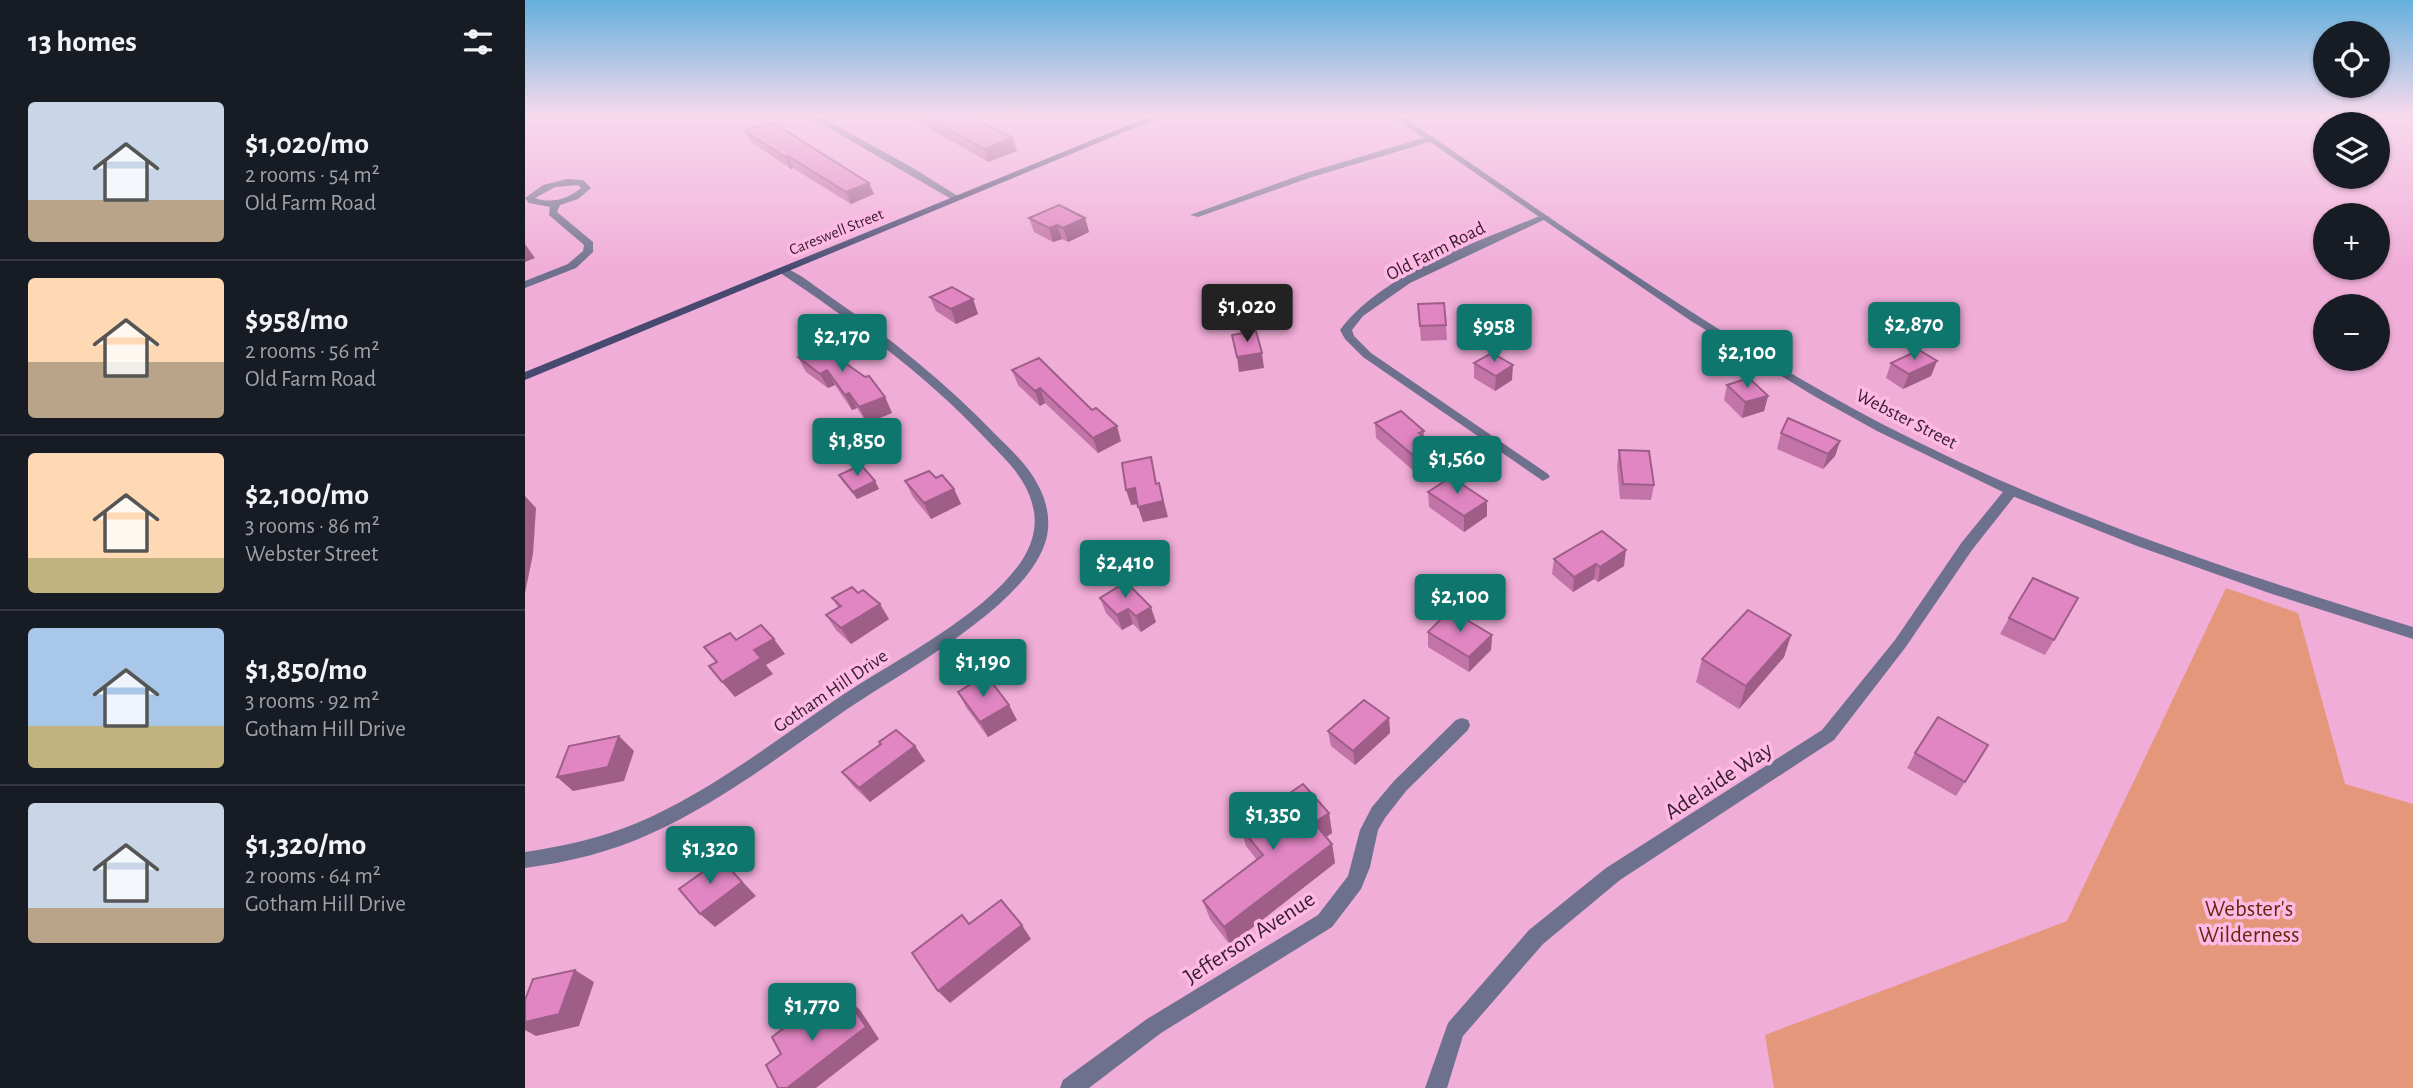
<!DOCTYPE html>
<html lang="en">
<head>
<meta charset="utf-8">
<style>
	body { margin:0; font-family:"Alegreya Sans",sans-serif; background:#242831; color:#f1f3f6; height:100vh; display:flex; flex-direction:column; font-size:26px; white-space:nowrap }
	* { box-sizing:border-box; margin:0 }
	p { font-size:23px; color:#9ea1a6 }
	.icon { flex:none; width:38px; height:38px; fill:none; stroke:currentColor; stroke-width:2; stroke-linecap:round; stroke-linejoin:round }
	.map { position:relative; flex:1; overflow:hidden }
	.panel { display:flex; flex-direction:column; background:#171b24; width:525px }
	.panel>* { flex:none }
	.controls { position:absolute; left:1788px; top:21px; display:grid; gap:14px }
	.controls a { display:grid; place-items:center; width:77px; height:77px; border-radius:50%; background:#171b24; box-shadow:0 2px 5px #0004; font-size:35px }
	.price { position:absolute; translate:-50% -60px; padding:0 16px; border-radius:7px; background:#0f766e; color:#fff; font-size:23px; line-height:46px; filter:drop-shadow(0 2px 4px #0008) }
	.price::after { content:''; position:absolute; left:50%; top:42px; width:21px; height:16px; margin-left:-10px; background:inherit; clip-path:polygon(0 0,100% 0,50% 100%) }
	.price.on { background:#222; color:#fff }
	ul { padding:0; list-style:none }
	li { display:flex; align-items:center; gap:21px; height:175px; padding:0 28px }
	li+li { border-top:2px solid #363941 }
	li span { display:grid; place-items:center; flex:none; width:196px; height:140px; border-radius:7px; color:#555 }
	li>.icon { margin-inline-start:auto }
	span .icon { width:84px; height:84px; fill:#fffc; stroke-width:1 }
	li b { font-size:30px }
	h2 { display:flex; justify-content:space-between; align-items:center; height:84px; padding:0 28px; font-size:30px }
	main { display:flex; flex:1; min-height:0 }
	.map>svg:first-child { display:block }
	.green { fill:#e5977b }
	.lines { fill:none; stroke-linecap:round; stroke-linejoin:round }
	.minor { fill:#6e718d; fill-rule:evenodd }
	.tertiary { fill:#6e718d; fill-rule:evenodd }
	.secondary { fill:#474970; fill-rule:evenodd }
	.wall { fill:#c273a8 }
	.shaded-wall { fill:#9e5e88 }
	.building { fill:#e186c3; stroke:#9e5e88; stroke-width:2 }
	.labels { text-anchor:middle; stroke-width:7; stroke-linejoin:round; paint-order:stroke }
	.far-street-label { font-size:16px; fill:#361c2d; stroke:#febae5 }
	.street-label { font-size:19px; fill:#361c2d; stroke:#febae5 }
	.near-street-label { font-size:23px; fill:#361c2d; stroke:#febae5 }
	.near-park-label { font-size:23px; fill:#66270d; stroke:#febae5 }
</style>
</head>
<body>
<main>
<section class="panel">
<h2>13 homes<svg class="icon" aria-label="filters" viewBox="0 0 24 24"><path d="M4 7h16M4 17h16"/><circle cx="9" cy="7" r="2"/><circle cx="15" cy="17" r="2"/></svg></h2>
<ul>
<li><span style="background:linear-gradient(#c9d6e8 70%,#b9a48a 0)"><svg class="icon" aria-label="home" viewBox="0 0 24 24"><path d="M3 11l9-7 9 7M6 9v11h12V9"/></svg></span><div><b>$1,020/mo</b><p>2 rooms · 54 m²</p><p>Old Farm Road</p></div></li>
<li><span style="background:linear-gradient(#ffd9b3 60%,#b9a48a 0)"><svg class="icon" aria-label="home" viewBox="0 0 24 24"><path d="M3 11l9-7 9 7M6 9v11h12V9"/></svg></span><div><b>$958/mo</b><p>2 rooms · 56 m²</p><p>Old Farm Road</p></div></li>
<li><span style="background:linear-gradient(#ffd9b3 75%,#c2b280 0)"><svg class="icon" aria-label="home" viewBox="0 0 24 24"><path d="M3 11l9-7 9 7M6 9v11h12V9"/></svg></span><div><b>$2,100/mo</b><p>3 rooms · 86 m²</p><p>Webster Street</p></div></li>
<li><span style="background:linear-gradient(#a9c7e8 70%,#c2b280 0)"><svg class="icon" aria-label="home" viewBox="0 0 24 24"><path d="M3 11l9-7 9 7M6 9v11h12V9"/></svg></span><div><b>$1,850/mo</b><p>3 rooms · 92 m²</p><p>Gotham Hill Drive</p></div></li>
<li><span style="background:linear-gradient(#c9d6e8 75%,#b9a48a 0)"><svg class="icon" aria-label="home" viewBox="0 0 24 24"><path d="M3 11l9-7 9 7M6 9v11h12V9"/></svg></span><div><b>$1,320/mo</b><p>2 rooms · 64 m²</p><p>Gotham Hill Drive</p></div></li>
</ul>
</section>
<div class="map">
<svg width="1888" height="1088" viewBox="0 0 1888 1088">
	<rect width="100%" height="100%" fill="#f0add8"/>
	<polygon class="green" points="1701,588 1773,613 1820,784 1888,804 1888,1088 1249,1088 1240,1035 1542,921"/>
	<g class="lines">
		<g class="minor">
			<polygon points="283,116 294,116 388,168 436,198 428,200"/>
			<polygon points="905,136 908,137 908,141 787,177 673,217 665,215 781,173"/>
			<path d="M42,179L58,180L66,188L53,199L35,205L32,212L68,242V252L51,268L0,288V281L43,264L58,251L59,245L24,215L25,207L4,203L0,198L18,185ZM53,185L56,188C43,199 26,204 10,198L30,187Z"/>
			<path d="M1017,215L1025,217L885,283L838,316L827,330L829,336L846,353L1023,474L1025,477L1018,481L838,357L820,339L815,330C857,273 953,242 1017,215Z"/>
			<path d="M258,267C275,273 292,288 307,298C365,338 420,382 469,433C485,449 503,465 513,485C523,503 527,526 519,546C495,610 375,673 318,712C256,755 196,802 127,833C86,852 44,862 0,868V852C39,846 76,838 112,823C187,791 252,739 319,694C374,658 454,618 493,566C505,550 512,531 509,512C504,480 481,460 460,438C399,373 328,322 254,272L253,270Z"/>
			<polygon points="1487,486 1494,490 1492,493 1447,550 1380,648 1309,740 1095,880 1018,944 938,1036 922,1088 900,1088 923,1023 1004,930 1081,868 1297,730 1370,640 1437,542 1482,487"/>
			<polygon points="937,718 943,720 945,725 943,730 881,791 860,818 853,830 845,867 836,889 807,927 636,1033 564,1088 535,1088 538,1080 622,1019 793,915 823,876 835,830 847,807 869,781 931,720"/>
		</g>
		<path class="tertiary" d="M867,116H877C1035,224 1190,336 1359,425C1527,512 1708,572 1888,627V639L1747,594L1612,546L1480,493L1352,431L1289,396L1166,321Z"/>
		<polygon class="secondary" points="626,116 638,116 0,380 0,372"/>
	</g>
	<g class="wall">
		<polygon points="383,116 442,116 492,151 463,162"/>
		<polygon points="220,131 349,194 326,204 268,168 266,169 226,142"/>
		<polygon points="504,218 560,218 564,232 543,242 537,239 528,242 509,232"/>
		<polygon points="405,297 448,299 453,314 431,324 411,311"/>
		<polygon points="893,304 921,325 922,340 896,341"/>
		<polygon points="277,336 360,397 367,413 342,423 332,408 327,410 310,385 303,388 281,372 273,357 286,351"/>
		<polygon points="1412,361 1406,376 1378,389 1361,378 1366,363"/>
		<polygon points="949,363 987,380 970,391 949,378"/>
		<polygon points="487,370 567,410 596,441 573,453 520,403 515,406 493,385"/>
		<polygon points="1202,385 1243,396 1239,411 1217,418 1199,400"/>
		<polygon points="850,423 899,431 899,437 911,462 890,472 851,438"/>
		<polygon points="1256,433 1315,441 1310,456 1298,469 1252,449"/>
		<polygon points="1094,450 1129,485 1126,500 1095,499 1092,466"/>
		<polygon points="314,475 350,481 354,489 332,499 319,483"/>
		<polygon points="411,478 429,489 436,504 406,519 388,497 380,481"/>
		<polygon points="903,492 962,501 962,516 939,532 904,507"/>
		<polygon points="1029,559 1099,566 1073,582 1069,579 1048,592 1027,574"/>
		<polygon points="601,582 631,622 616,632 608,624 597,630 581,613 575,598"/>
		<polygon points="307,598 364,619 326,644 311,630 301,615 313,607"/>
		<polygon points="1484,618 1529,640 1520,655 1475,634"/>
		<polygon points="903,632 967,635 966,650 944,672 903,647"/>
		<polygon points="1266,635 1259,657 1214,709 1171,682 1177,659"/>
		<polygon points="433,692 492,720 463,737 441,707"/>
		<polygon points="864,718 865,733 830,765 806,746 803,731"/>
		<polygon points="356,744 390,746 400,761 345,802 329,787 317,772"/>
		<polygon points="1390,753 1440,782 1431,796 1382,768"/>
		<polygon points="804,813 807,833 801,837 807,844 810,863 705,945 685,919 678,901 732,860 721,846 715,827"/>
	</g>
	<g class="shaded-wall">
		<polygon points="488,138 492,151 463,162 459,149"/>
		<polygon points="263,156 268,168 266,169 260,157"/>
		<polygon points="344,183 349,194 326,204 321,192"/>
		<polygon points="560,218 564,232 543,242 538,228"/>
		<polygon points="532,225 537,239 528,242 524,228"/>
		<polygon points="0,244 10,258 0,262"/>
		<polygon points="448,299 453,314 431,324 426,309"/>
		<polygon points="737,353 739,368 714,372 712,357"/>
		<polygon points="1412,361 1406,376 1378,389 1384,374"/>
		<polygon points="988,365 987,380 970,391 971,376"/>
		<polygon points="302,370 310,385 303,388 295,374"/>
		<polygon points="515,388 520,403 515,406 510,391"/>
		<polygon points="324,393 332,408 327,410 320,395"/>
		<polygon points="1243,396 1239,411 1217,418 1220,402"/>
		<polygon points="360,397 367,413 342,423 334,407"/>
		<polygon points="592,426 596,441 573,453 568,438"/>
		<polygon points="1315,441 1310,456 1298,469 1303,454"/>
		<polygon points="910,447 911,462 890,472 890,457"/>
		<polygon points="350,481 354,489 332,499 328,492"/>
		<polygon points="634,483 643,517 618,522 613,507"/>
		<polygon points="610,488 614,504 606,505 601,490"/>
		<polygon points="429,489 436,504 406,519 399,503"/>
		<polygon points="0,496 11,508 8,554 0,593"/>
		<polygon points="962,501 962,516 939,532 939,516"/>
		<polygon points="1101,550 1099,566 1073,582 1075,567"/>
		<polygon points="1071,564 1069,579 1048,592 1049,577"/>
		<polygon points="355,604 364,619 326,644 316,628"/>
		<polygon points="626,607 631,622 616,632 611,616"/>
		<polygon points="603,609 608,624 597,630 592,615"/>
		<polygon points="967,635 966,650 944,672 944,657"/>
		<polygon points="1266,635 1259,657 1214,709 1221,686"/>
		<polygon points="249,639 260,654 241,665 248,674 210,697 197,682 229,650"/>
		<polygon points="484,705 492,720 463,737 455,722"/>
		<polygon points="864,718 865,733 830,765 828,751"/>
		<polygon points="94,736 109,751 99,781 48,791 32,777"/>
		<polygon points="390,746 400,761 345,802 334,788"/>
		<polygon points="804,813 807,833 793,843 789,823"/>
		<polygon points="807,844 810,863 705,945 699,927"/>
		<polygon points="196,859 231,896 190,927 175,914"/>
		<polygon points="497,925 506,939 425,1003 413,991"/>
		<polygon points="50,970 69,982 54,1026 11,1036 0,1030 0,1022"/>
		<polygon points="322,998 335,1010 354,1039 291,1088 262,1088"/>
		<polygon points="274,1017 288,1029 280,1028"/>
	</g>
	<g class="building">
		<polygon points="401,116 442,116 488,138 459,149"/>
		<polygon points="243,123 253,126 344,183 321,192 263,156 260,157 220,131"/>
		<polygon points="534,205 560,218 538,228 532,225 524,228 504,218"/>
		<polygon points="427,287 448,299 426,309 405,297"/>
		<polygon points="919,303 921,325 895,326 893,304"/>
		<polygon points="731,331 737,353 712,357 707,335"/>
		<polygon points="279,334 340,377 344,376 360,397 334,407 324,393 320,395 302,370 295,374 273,357 288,351 277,336"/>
		<polygon points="1394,350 1412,361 1384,374 1366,363"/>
		<polygon points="967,353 988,365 971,376 949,363"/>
		<polygon points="514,358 567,410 571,408 592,426 568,438 515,388 510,391 487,370"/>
		<polygon points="1224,378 1243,396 1220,402 1202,385"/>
		<polygon points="876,411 899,431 894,433 910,447 890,457 850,423"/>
		<polygon points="1263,418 1315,441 1303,454 1256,433"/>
		<polygon points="1094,450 1124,451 1129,485 1098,484"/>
		<polygon points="626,457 631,484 634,483 638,501 613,507 610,488 601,490 597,463"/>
		<polygon points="336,465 350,481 328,492 314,475"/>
		<polygon points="404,471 411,478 417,475 429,489 399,503 380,481"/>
		<polygon points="926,477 962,501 939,516 903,492"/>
		<polygon points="1077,531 1101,550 1075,567 1071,564 1049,577 1029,559"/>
		<polygon points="1508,578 1553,598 1529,640 1484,618"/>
		<polygon points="601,582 626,607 611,616 603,609 592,615 575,598"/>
		<polygon points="327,587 333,593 338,590 355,604 316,628 301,615 316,606 307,598"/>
		<polygon points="925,610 967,635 944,657 903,632"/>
		<polygon points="1223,610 1266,635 1221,686 1177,659"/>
		<polygon points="236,625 249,639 229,650 236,658 197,682 184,666 192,662 179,647 205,633 211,640"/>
		<polygon points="461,675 484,705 455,722 433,692"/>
		<polygon points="839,700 864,718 828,751 803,731"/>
		<polygon points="1413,717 1463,745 1440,782 1390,753"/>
		<polygon points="371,730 390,746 334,788 317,772 356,744 354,742"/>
		<polygon points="94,736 83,767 32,777 44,746"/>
		<polygon points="778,784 804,813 789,823 807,844 699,927 678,901 738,855 715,827"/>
		<polygon points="196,859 217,882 175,914 154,889"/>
		<polygon points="476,900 497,925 413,991 387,953 437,915 444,924"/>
		<polygon points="50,970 34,1014 0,1022 0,1000 8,979"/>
		<polygon points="322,998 341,1027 262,1088 253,1088 241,1065 256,1054 247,1037 274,1017 280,1028"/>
	</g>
	<linearGradient id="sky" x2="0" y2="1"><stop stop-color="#63b0dc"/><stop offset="0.43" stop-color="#f8daed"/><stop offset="1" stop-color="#f8daed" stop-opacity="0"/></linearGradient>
	<rect width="1888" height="269" fill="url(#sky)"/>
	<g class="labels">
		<g class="far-street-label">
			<text transform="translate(311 231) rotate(-22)" y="6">Careswell Street</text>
		</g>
		<g class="street-label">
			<text transform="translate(910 250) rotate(-27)" y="7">Old Farm Road</text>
			<text transform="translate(1382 418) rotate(27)" y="7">Webster Street</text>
			<text transform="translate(305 690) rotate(-34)" y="7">Gotham Hill Drive</text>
		</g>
		<g class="near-street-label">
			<text transform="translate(1193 780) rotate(-33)" y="8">Adelaide Way</text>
			<text transform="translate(724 937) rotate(-33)" y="8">Jefferson Avenue</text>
		</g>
		<g class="near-park-label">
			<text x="1724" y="916">Webster's<tspan x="1724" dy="26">Wilderness</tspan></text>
		</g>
	</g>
</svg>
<div class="controls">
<a><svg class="icon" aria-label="locate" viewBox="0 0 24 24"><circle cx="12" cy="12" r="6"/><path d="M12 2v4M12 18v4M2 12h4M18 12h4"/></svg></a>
<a><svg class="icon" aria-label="layers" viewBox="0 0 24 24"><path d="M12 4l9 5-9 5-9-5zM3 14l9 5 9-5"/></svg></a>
<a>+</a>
<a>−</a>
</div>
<b class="price on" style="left:722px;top:344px">$1,020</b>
<b class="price" style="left:1389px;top:362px">$2,870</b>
<b class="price" style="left:969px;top:364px">$958</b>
<b class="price" style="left:317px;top:374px">$2,170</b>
<b class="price" style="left:1222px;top:390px">$2,100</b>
<b class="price" style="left:332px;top:478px">$1,850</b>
<b class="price" style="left:932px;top:496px">$1,560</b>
<b class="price" style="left:600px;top:600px">$2,410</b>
<b class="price" style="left:935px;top:634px">$2,100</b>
<b class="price" style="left:458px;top:699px">$1,190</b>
<b class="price" style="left:748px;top:852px">$1,350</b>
<b class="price" style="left:185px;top:886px">$1,320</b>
<b class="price" style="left:287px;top:1043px">$1,770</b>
</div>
</main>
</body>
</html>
